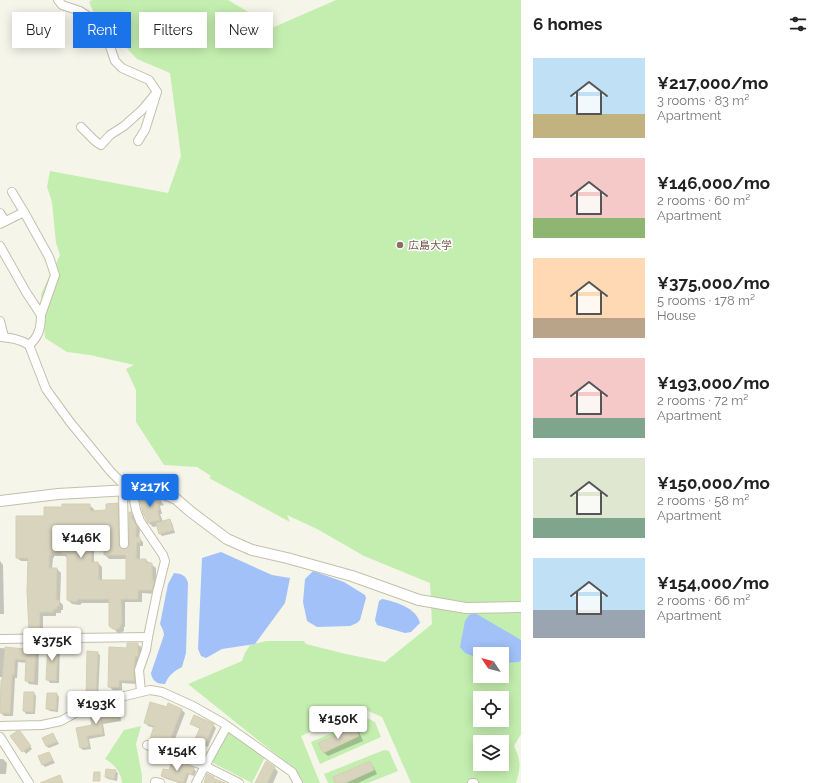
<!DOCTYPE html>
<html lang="en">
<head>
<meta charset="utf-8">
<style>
	body { margin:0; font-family:Raleway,"Noto Sans JP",sans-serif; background:#f2f2f2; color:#222; height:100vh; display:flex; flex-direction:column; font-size:15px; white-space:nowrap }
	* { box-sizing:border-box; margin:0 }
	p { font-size:13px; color:#767676 }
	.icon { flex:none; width:22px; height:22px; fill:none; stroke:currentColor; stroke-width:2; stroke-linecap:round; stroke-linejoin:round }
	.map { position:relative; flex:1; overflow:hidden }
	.side { display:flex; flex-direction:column; background:#fff; width:300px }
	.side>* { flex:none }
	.top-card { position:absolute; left:12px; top:12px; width:380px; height:36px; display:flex; gap:8px }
	.needle { width:26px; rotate:305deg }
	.fabs { position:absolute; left:473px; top:647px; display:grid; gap:8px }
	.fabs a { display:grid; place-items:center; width:36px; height:36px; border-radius:0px; background:#fff; box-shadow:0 2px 10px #0003; font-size:20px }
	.price { position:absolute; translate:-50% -34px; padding:0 9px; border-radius:4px; background:#fff; color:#222; font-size:13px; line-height:26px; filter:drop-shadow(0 1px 2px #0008) }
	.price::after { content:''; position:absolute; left:50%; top:24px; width:12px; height:9px; margin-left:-6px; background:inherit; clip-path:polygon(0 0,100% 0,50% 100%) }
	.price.active { background:#1a73e8; color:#fff }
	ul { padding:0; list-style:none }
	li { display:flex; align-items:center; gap:12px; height:100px; padding:0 12px }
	li span { display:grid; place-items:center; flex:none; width:112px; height:80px; border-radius:0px; color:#555 }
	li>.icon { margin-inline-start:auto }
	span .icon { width:48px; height:48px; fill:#fffc; stroke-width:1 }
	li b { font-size:17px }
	h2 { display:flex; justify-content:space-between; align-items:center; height:48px; padding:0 12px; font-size:17px }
	.tag { padding:0 14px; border-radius:0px; background:#fff; box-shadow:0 2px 10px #0003; font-size:14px; line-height:36px }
	.tag.active { background:#1a73e8; color:#fff }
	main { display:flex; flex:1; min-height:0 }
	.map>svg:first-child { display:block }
	.green { fill:#c4eeaf; fill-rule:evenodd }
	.water { fill:#a1c1f8 }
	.shadow { fill:#0003; fill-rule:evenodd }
	.building { fill:#d9d4be; stroke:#d5cfb0; fill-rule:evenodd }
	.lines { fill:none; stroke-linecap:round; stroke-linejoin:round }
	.minor-casing { stroke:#c3c0ab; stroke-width:10 }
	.tertiary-casing { stroke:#c3c0ab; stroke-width:12 }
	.minor { stroke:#fff; stroke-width:8 }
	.tertiary { stroke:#fff; stroke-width:10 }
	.education-dot { fill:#8d6e63; stroke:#fff; stroke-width:1.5 }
	.labels { text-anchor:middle; stroke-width:3; stroke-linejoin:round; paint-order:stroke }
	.education-label { font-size:11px; fill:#785e54; stroke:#fff; text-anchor:start }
</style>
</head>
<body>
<main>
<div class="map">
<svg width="521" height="783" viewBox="0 0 521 783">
	<rect width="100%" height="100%" fill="#f6f5ea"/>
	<g class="green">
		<path d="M92,0H228L274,27L336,0H521V734L514,746C521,761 521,767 516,783H411L382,717L361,708L301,736L320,783H301L295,769L264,745L188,684L242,661L245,653L250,645L266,641H304L306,644L346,654L385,662L432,624L430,583L364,556L317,529L287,515L290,522L209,478L211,476L197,467L164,465L136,422V390L126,369L134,365L90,355L67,352L45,338L41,294L60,255L56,243L52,202L47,187L50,171L168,193L181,156L170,73L137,59L94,13L89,2ZM480,654H502V676H480ZM480,698H502V720H480ZM480,742H502V764H480Z"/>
		<path d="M367,718L375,722L381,737L320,764L311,742ZM355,727L359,736L322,753L319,743Z"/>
		<path d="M141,726L136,744L142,776V783H122C121,772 114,764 105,759L124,730Z"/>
		<polygon points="228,728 265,757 252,783 213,763 211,758"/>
		<polygon points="384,750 389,751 398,771 368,783 345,783 374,770 369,761 333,777 335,783 328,783 324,774"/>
	</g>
	<g class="water">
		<polygon points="221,552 272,575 290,578 285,603 255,644 222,649 206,658 201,656 198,649 202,558"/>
		<polygon points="313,571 344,582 365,595 366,598 360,620 357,623 350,626 317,627 307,621 303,602 305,579"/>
		<path d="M174,573C182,574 186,575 188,583L186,653L182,667C174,671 169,675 165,684C157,684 152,681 151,673L164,635L163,630L160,624L168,584Z"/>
		<path d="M382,599C397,602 416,608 420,623L411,632L405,633L377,625L375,620L379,601Z"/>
		<polygon points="475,613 521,640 521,660 519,662 502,663 502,654 480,654 480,659 465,653 460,647 465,621 469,615"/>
	</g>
	<g class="shadow">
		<polygon points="155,498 160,500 164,505 160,506 162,514 160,514 163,522 170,520 172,523 175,533 162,536 160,534 158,526 153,527 149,523"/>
		<path d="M117,504L121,508L122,549L123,550L129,548L130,513L135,517L136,523L140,530L139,538L143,542V546H140V560H146L156,568V594L142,593V602H125V627H124V631L120,633H118L110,625V603H82L80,605L72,604L68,600L67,558L65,556H54V558H53L52,569H57L61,573L60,602L63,605V610H61V613H56V616H43V634H34L30,630L29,561H21L17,558L45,517L63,508V505L90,506L94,509V512L107,511ZM94,550H105V555L109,559H127V581H102V567L98,563H94Z"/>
		<polygon points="0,561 3,565 4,614 0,614"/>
		<polygon points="137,644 141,647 141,659 137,684 122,683 122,690 113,690 109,687 128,649"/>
		<polygon points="35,645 39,649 38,685 29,684 26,680 27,663 18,662 17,678 15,678 13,716 4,716 0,712 2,677 0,677 0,648 26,650"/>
		<polygon points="57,645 60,647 59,683 50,683 48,680"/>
		<polygon points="97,653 100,655 98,699 89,699 87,696"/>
		<polygon points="34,693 36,696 35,714 26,714 24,711"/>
		<polygon points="57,694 59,697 58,712 50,711 47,709"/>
		<polygon points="116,705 119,707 121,721 103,724 105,736 89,739 91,749 83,750 81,748 77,728 93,725"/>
		<polygon points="167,709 182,710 185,713 175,739 194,744 200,729 191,724 213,725 216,728 208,747 206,746 202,758 195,756 192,752 154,742 151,739 155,728 148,726 145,722"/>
		<polygon points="355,728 359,732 363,741 328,756 323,752"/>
		<polygon points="53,734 59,744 49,748 46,746"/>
		<polygon points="22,735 32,749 26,754 12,736"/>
		<polygon points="49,753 55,763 45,767 42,764"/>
		<polygon points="0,759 3,759 7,763 6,774 0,774"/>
		<polygon points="369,762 373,766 377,774 358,783 336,783"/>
		<polygon points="274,767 278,772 273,783 257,783"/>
		<polygon points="194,769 196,771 194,776 189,774 186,783 179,783 164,778 162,776 170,772"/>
		<polygon points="115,771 118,773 117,781 108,779 106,777"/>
	</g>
	<g class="building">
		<polygon points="139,497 156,497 160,499 161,501 157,502 159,510 157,510 160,520 148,523 143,513"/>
		<path d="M118,503L119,546L124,549L129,546V512H131L132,518L136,525V537H140V543L137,542L136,559H146V563H152V581H154L152,590H138V599H121L122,624H120V627L118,629H113L109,626V599H78L76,602L67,600V554H62V552H51V555H49V568H57L56,600H59V606H57V609H53V612H40L39,630H29L27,592L28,558H16V516H44V507H62V504H90V511L106,510V504ZM104,546V555H126V580H99L98,562H91V547Z"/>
		<polygon points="170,519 173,530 159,534 156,523"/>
		<polygon points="127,643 138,643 138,656 135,657 134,670 134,681 119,680 119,687 108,687 109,647 127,648"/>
		<polygon points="26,644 36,644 34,682 25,681 26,660 15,659 14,675 12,675 10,713 0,713 1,680 2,680 5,647 25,649"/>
		<polygon points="48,644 58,644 56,681 46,680"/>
		<polygon points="87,651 98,652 96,697 86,697"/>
		<polygon points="24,692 34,692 33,712 23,711"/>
		<polygon points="47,693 57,693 56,710 46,709"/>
		<polygon points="150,702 167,707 168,703 182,709 171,737 193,743 200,728 190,724 194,715 214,724 205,744 203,744 199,756 191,753 192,750 150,739 154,726 144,723"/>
		<polygon points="116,704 119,719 101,721 103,734 87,736 89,747 80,748 76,728 92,725 90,714 108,711 107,706"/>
		<polygon points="355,727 359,736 323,753 318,743"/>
		<polygon points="17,731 20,731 31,746 22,752 10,736"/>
		<polygon points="53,733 57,742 46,746 42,738"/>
		<polygon points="49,752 53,760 42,765 38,756"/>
		<polygon points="172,761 194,768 192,775 187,773 183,783 161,776 163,769 169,770"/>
		<polygon points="266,761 275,767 267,783 255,783"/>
		<polygon points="370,761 374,770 345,783 335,783 333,777"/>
		<polygon points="106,769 116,770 114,779 105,777"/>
		<polygon points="94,772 100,772 100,781 93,781"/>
		<polygon points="207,774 214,777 213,778 225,783 204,783"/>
		<polygon points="60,775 63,783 40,783"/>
	</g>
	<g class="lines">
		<g class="minor-casing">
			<g id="minor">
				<polyline points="58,0 62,5 80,11 94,20 104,29 115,61 122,68 149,80 157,92"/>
				<polyline points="81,127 95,141 101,145 110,135 124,126 142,110 157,92"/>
				<polyline points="138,141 145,130 156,95"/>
				<polyline points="12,192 24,212"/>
				<polyline points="0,213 5,221"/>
				<polyline points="0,224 24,212 49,257 55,275 41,315 26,292 0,246"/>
				<polyline points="0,321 4,337"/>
				<path d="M0,337C11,338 20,339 29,345L46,389L70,422L111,472L129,490L134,500L136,510L140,521L163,555L165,561L157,593L148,637"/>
				<path d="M29,345C39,337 41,327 41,315"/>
				<polyline points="123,490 124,544"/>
				<polyline points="0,639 148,637 146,650 139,670 141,692"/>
				<polyline points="0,726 42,725 61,721 84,708 112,699 150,690 162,692 193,706 223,723 292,772 298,783"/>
				<polyline points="0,737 29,783"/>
				<polyline points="147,745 205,766 227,726"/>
				<polyline points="155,782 160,783"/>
				<polyline points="196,783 205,766 239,783"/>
				<polyline points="472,783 474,783"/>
			</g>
		</g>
		<g class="tertiary-casing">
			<polyline id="tertiary" points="0,501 58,494 129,490 157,491 176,499 191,512 227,539 252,550 287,558 352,576 419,600 466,608 521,607"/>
		</g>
		<use href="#minor" class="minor"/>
		<use href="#tertiary" class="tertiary"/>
	</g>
	<circle class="education-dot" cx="400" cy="245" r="4"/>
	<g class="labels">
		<g class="education-label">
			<text x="408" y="249">広島大学</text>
		</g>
	</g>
</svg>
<div class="fabs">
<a><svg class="needle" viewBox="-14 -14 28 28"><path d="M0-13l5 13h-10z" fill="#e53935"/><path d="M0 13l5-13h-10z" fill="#767676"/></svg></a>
<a><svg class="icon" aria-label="locate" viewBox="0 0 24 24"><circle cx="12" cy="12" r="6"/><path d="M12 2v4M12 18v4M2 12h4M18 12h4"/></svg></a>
<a><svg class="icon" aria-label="layers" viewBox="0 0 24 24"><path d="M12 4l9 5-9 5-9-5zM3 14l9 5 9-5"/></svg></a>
</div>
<b class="price active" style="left:150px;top:508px">¥217K</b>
<b class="price" style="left:81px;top:559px">¥146K</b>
<b class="price" style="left:52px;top:662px">¥375K</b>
<b class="price" style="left:96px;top:725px">¥193K</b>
<b class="price" style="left:338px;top:740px">¥150K</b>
<b class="price" style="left:177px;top:772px">¥154K</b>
<div class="top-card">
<a class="tag">Buy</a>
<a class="tag active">Rent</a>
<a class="tag">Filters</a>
<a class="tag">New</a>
</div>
</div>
<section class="side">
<h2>6 homes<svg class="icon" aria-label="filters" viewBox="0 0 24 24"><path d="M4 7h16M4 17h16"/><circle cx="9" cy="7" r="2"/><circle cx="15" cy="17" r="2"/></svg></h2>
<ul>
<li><span style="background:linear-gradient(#bfe0f5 70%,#c2b280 0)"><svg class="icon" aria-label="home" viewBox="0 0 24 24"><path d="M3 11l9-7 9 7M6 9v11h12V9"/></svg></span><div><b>¥217,000/mo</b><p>3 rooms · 83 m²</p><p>Apartment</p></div></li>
<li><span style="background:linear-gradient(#f6c9c9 75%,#8fb573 0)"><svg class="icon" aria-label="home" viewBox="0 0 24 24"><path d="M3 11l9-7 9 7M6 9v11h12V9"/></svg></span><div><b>¥146,000/mo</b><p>2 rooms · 60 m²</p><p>Apartment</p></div></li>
<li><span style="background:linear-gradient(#ffd9b3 75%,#b9a48a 0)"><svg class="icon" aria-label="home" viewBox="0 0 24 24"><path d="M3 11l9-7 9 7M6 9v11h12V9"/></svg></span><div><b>¥375,000/mo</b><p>5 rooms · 178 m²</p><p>House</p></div></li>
<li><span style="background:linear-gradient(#f6c9c9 75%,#7fa58c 0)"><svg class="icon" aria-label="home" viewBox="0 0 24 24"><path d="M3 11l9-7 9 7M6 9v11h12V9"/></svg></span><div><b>¥193,000/mo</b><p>2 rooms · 72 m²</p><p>Apartment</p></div></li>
<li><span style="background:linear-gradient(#dfe7d0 75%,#7fa58c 0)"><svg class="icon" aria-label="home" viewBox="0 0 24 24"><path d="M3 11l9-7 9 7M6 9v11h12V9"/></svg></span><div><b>¥150,000/mo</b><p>2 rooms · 58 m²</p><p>Apartment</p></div></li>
<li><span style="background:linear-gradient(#bfe0f5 65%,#9aa5b1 0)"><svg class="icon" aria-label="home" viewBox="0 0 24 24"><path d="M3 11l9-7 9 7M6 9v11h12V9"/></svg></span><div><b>¥154,000/mo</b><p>2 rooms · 66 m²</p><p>Apartment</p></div></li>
</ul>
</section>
</main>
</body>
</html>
